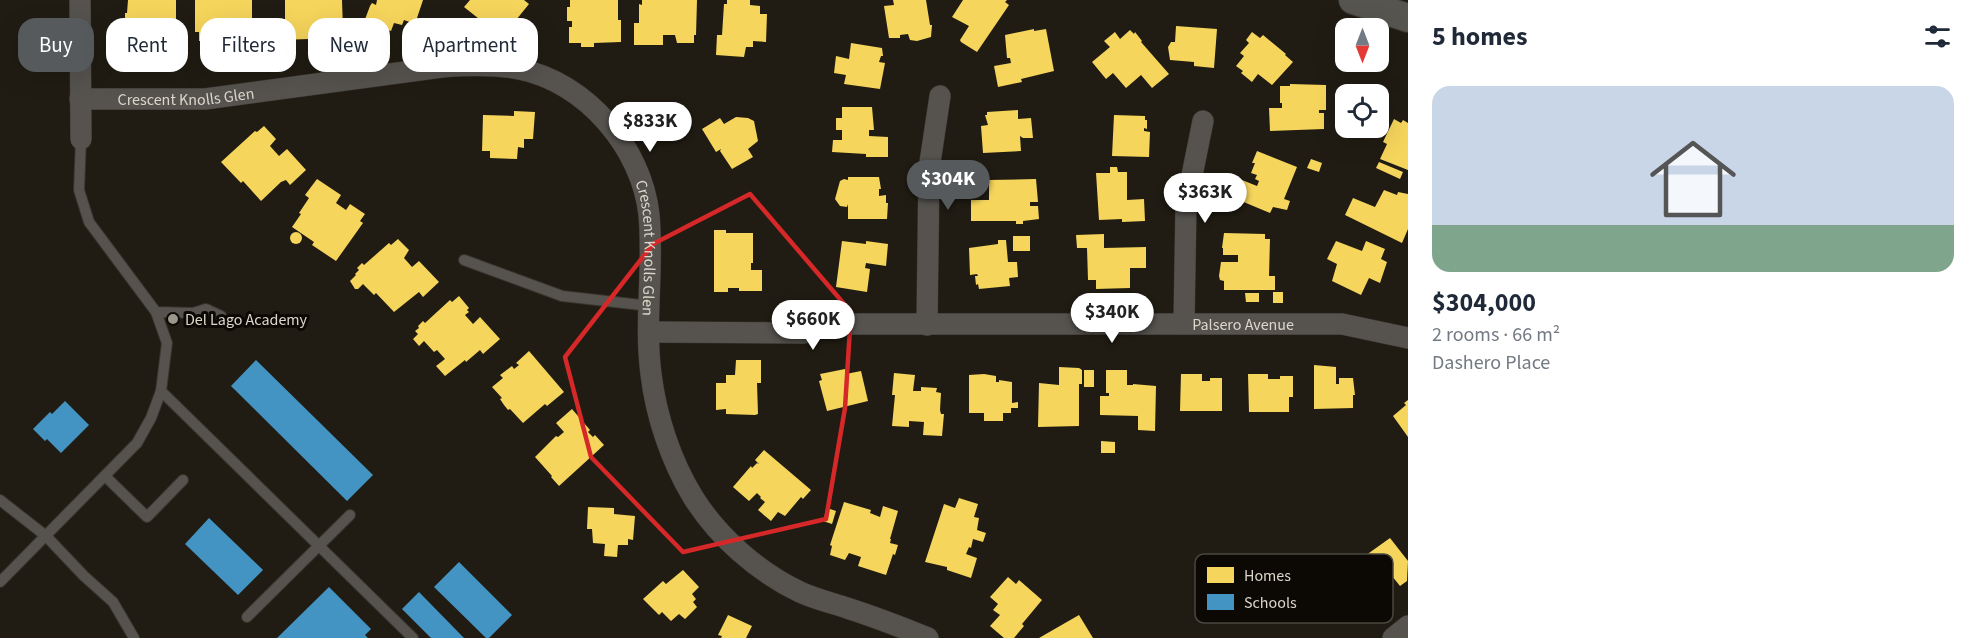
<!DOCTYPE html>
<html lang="en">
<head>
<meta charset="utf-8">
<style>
	body { margin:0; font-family:"Source Sans 3",sans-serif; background:#f6f6f7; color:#1f2937; height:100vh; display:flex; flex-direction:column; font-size:22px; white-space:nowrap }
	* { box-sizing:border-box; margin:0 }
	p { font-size:20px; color:#747a83 }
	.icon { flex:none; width:33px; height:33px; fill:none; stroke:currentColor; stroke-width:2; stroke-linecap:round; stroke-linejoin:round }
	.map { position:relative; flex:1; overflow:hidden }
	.details { display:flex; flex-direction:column; background:#fff; width:570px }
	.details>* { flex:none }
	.top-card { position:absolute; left:18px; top:18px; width:570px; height:54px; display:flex; gap:12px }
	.needle { width:39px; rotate:180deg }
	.tools { position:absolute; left:1335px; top:18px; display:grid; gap:12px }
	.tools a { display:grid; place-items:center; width:54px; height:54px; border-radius:12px; background:#fff; box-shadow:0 6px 24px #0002; font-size:30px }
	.price { position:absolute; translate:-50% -51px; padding:0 14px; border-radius:21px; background:#fff; color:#222; font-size:20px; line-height:39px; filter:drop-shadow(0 2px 3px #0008) }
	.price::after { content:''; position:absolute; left:50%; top:36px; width:18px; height:14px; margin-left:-9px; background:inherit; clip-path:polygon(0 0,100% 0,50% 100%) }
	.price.current { background:#565a5d; color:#fff }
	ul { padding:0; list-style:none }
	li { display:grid; align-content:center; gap:12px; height:318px; padding:0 24px }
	li span { display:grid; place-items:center; height:186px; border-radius:18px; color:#555 }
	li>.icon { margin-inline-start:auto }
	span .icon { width:108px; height:108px; fill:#fffc; stroke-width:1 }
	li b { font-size:26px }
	h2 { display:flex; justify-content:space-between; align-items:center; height:72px; padding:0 24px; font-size:26px }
	.tag { padding:0 21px; border-radius:18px; background:#fff; box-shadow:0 6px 24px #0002; font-size:21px; line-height:54px }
	.tag.current { background:#565a5d; color:#fff }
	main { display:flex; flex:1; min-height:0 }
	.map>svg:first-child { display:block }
	.homes { fill:#f6d55c }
	.schools { fill:#4393c3 }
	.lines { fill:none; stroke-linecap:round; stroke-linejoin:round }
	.lane-casing { stroke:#39352e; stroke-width:12 }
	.street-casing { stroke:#39352e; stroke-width:22 }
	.secondary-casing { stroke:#39352e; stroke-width:30 }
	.lane { stroke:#56534f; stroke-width:10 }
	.street { stroke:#56534f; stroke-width:21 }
	.secondary { stroke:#57554f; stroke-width:28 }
	.marked { fill:none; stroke:#d62828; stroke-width:4.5; stroke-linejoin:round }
	.poi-dot { fill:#9a968b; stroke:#0c0904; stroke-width:2 }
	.labels { text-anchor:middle; stroke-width:6; stroke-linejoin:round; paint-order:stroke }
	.street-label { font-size:16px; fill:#dbd7cb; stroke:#0c0904 }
	.poi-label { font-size:16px; fill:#dbd7cb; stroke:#0c0904; text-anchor:start }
	.key { fill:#0c0904; stroke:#4a4740; stroke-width:1.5 }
	.key-label { font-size:16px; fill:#dbd7cb }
</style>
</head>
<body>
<main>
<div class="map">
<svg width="1408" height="638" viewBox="0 0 1408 638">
	<rect width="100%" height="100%" fill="#201c13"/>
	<g class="homes">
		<polygon points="128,0 176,0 176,27 179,27 179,49 152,51 152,55 139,54 139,51 127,51 127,34 130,34 130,28 125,28 125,13 127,13"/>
		<polygon points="195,0 252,0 252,20 258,20 258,42 229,42 229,32 217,33 217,41 199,41 199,32 195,32"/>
		<polygon points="285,0 342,0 343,30 340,30 340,38 324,38 321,30 309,30 309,39 280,40 280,19 285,19"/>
		<polygon points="377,0 423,0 415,24 404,20 402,25 394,23 391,31 364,22 370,6 372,3 376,5"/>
		<polygon points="470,0 524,0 529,4 512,25 503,18 493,30 464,7"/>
		<polygon points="570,0 618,0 618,20 621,20 621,42 594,43 594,47 581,47 581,43 569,43 569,27 572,27 572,21 567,21 567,7 570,7"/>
		<polygon points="642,0 697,0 696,35 694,35 694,43 677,43 675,35 663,35 663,45 634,45 634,23 639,23 639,4 642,5"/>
		<polygon points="727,0 750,0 750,5 760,6 760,14 767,14 766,42 753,41 753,47 746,47 744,57 716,55 717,35 722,35 724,4 727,4"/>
		<polygon points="893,0 926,0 930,25 932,25 931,37 917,41 910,40 908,34 900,35 900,38 889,38 884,6 894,5"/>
		<polygon points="963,0 1007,0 1005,2 1009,5 977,52 961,42 960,40 969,26 952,17"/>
		<polygon points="1176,26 1217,29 1214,68 1194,66 1194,62 1170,60 1168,47 1171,42 1175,42"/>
		<polygon points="1034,29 1034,31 1046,29 1054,71 1021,79 1022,82 998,87 994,66 1011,63 1010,58 1007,58 1005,35"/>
		<polygon points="1130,30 1134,34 1135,32 1142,41 1141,42 1169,74 1152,88 1141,75 1126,88 1113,73 1106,79 1092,62 1110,47 1104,41 1115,32 1120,39"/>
		<polygon points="1252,32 1260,38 1263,35 1286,54 1285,55 1293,62 1272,85 1258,74 1252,82 1241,73 1243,71 1236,66 1244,56 1240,53 1249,43 1246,40"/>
		<polygon points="851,43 882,48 883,56 881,56 879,62 885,63 880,89 844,84 846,75 834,73 836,56 849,59"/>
		<polygon points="1290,84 1326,85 1326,110 1319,110 1319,113 1324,113 1324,129 1270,131 1269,108 1282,108 1282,103 1280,103 1280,86 1290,86"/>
		<polygon points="842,107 872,107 874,130 869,130 869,136 888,137 888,157 866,157 866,154 832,152 833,140 842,140 842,130 836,130 836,118 842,118"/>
		<polygon points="1018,110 1018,119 1031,118 1033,138 1023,138 1020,136 1021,151 983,153 981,126 988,125 985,115 987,115 987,112"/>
		<polygon points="514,111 535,112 533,139 524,139 524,148 518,147 517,159 490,158 490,151 482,151 483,115 514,116"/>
		<polygon points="1114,115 1145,116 1145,120 1147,120 1147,129 1144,128 1144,131 1150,132 1149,157 1112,156"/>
		<polygon points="736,117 748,118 754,121 758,141 748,149 753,157 732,169 720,151 721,149 716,152 702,129 720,118 724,124"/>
		<polygon points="1394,119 1401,123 1403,120 1408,123 1408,170 1380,159 1387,144 1383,142"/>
		<polygon points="264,126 276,139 270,146 279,156 287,149 306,170 290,185 286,180 281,182 261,201 243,181 241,183 221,162 255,131 257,132"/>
		<polygon points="1257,151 1297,167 1284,199 1290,201 1287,210 1273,207 1270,213 1234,198 1242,180 1257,186 1259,181 1255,179 1257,175 1251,173 1255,163 1252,163"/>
		<polygon points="1311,159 1322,163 1319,172 1307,168"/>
		<polygon points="1379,162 1403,172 1400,179 1376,168"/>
		<polygon points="1110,167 1117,167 1118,172 1127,172 1127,200 1144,199 1145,221 1122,222 1122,219 1099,220 1096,173 1110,173"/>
		<polygon points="848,177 879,177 881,189 879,189 879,196 886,195 886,203 888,203 887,219 848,219 848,204 847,207 840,206 835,199 840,181 844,179 848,180"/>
		<polygon points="317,179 341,195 336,203 346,210 350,204 365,214 360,221 363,223 336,261 312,245 314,242 292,227 301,214 299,213 309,198 305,195"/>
		<polygon points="1036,179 1038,202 1030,202 1030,206 1038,206 1039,219 1023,221 1023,224 1016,224 1016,221 971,221 971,200 989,200 989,180"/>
		<polygon points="1384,190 1397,195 1398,192 1408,194 1408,229 1402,243 1345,215 1353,198 1375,207"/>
		<polygon points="714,230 726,230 726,233 753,233 753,263 751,263 751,270 762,270 762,291 739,291 739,288 728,288 728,292 714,292"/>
		<circle cx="296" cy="238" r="6"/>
		<polygon points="1224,233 1265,234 1265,239 1270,239 1269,276 1275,276 1275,290 1224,290 1224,281 1220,280 1219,276 1221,262 1238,262 1238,255 1223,255 1223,248 1222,248"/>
		<polygon points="1104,234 1104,248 1146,247 1146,268 1130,268 1130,288 1096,289 1096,280 1088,280 1087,248 1077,248 1076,235"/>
		<rect x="1013" y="236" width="17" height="15"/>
		<polygon points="398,239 409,250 404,258 412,267 419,261 439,282 423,297 419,292 394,312 376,293 374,295 363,284 358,289 355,289 350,281 356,275 355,274 359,270 357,268 362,263 364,265 389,243 391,245"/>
		<polygon points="998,240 1006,240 1008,262 1017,262 1018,277 1009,278 1010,286 979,289 978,284 976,285 975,276 978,276 977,274 970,275 969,248 998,244"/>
		<polygon points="842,241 866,244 866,241 888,244 886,266 866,263 865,268 870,269 867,292 836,287"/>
		<polygon points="1336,241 1362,251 1366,241 1385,249 1381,259 1387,262 1380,283 1369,278 1361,295 1332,281 1337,264 1327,259"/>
		<rect x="1273" y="292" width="10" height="11"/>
		<polygon points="1245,293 1259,293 1259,302 1246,302"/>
		<polygon points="459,296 469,308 467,310 469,312 465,315 473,324 480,317 500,339 483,354 480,350 466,362 465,360 445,376 436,366 445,359 437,350 434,352 424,341 419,346 413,339 418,334 415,331 419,328 418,326 423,321 425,323 450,300 452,302"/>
		<polygon points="529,351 564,392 547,406 545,404 523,423 510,409 508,410 504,405 500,399 502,398 492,387 503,378 500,375 512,366 514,369 519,365 516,363"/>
		<polygon points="736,360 761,360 761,383 757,383 758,414 755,415 726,414 726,409 716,410 716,383 726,383 726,375 735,375"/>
		<polygon points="1314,365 1336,367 1336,384 1339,384 1339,378 1353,378 1355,395 1353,395 1353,408 1314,409"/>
		<polygon points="1059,367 1079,368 1082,370 1082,384 1079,384 1079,426 1038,427 1039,383 1059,385"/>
		<polygon points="845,369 846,374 861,371 868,401 827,411 819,381 822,380 820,374"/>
		<rect x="1084" y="370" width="10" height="17"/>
		<polygon points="1106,370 1127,370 1127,385 1133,385 1133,384 1156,386 1155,431 1138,430 1138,416 1100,415 1100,396 1109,396 1109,393 1106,393"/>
		<polygon points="894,373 915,375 913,391 921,391 921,387 937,388 936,392 941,393 940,410 941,414 944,414 942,436 923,435 924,422 909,421 909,427 892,426 895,395 892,395"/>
		<polygon points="984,374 996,376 996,382 999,382 999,380 1012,382 1012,403 1018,402 1018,408 1011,408 1011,413 1003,413 1003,421 984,421 984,413 969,413 969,375"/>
		<polygon points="1181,374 1202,374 1202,381 1210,381 1210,378 1222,378 1222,411 1180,411"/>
		<polygon points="1248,374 1268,374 1268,379 1280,379 1280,376 1293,376 1293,397 1289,397 1289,412 1249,412"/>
		<polygon points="1408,400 1408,437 1393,416 1406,405 1404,403"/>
		<polygon points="572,409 590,430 588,432 593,437 595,435 604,445 559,486 551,477 552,476 535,457 556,436 558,437 564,432 556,423"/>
		<polygon points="1101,441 1115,442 1115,453 1101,453"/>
		<polygon points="764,450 811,490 803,499 801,497 785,516 778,512 771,521 758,510 765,502 760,498 761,497 757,493 749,501 733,487 751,466 752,468 757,463 759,464 755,460"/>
		<polygon points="959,498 978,504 974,517 979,518 977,530 986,533 983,542 973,539 971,548 969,547 966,554 977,558 971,578 947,570 947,567 925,562 944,504 955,508"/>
		<polygon points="844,502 871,510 870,513 880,517 883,506 898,511 890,539 891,539 890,543 898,545 895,555 893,554 886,575 858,566 861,557 849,553 845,560 830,555 832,546 830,545"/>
		<polygon points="588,507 614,508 614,514 635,516 633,540 628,539 628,545 618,545 617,557 604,556 605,544 593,543 592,529 587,529"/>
		<polygon points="827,508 836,511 832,524 823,521"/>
		<polygon points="1390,538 1408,561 1407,581 1400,586 1392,576 1378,587 1372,579 1363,585 1350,568 1353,566 1350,563 1360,555 1362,558"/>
		<polygon points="683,570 699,587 692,594 696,599 693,602 697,607 685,619 679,614 671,621 662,612 659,615 643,599 663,581 666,584"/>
		<polygon points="1008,577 1016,584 1019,580 1042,600 1022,624 1024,626 1014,638 1004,638 990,626 1000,615 993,610 998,604 990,597"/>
		<polygon points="728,615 752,626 746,638 721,638 722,636 718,635"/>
		<polygon points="1079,615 1093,638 1039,638"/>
	</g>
	<g class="schools">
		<polygon points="256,360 373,475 347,501 231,386"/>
		<polygon points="65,401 89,425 61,453 47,439 45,441 33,429 50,412 52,414"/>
		<polygon points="209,518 263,570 238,595 185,544"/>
		<polygon points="459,562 512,615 489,638 486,638 434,587"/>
		<polygon points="329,587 371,629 365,635 368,638 277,638"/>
		<polygon points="419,592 464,638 431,638 402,609"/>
	</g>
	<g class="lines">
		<g class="lane-casing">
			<g id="lane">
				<polyline points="81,139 79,190 89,222 156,312 193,313 206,309 221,316"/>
				<polyline points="464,260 562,296 650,306"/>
				<polyline points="156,312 167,343 161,391 413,638"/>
				<polyline points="105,476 147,517 183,480"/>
				<polyline points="0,500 46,536 84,576 113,602 134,638"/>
				<polyline points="0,582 137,443 151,418 161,391"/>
				<polyline points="247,617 350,515"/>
			</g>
		</g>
		<g class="street-casing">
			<g id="street">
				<polyline points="80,0 81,139"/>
				<path id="s1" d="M80,99H205L442,67C468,65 494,64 519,69C586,82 642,148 649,215C654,268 644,321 651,374C656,416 671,461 693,497C718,537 758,572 800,592C815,599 832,603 847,608C875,617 901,627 928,638"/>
				<polyline points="1184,324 1186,205 1203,121"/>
				<polyline points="927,325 929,169 940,96"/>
				<path id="s2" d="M649,332L804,333L824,324H1342L1408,338"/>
				<polyline points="1393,638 1408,626"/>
			</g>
		</g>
		<g class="secondary-casing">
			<polyline id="secondary" points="1353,0 1408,18"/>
		</g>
		<use href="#lane" class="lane"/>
		<use href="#street" class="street"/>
		<use href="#secondary" class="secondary"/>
	</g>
	<path class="marked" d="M750,194L851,312L845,408L826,519L683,552L591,457L565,357L653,244Z"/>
	<circle class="poi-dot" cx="173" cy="319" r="6"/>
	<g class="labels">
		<g class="street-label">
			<text dy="6" stroke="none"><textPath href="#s1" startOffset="106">Crescent Knolls Glen</textPath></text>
			<text dy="6" stroke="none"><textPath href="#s1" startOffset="682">Crescent Knolls Glen</textPath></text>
			<text dy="6" stroke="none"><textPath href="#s2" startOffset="596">Palsero Avenue</textPath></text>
		</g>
		<g class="poi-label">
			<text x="185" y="325">Del Lago Academy</text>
		</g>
	</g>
	<rect x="1195" y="554" width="198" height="69" rx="9" class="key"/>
	<rect x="1207" y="567" width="27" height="16" fill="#f6d55c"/>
	<rect x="1207" y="594" width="27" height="16" fill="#4393c3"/>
	<g class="key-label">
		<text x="1244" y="581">Homes</text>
		<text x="1244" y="608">Schools</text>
	</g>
</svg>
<div class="tools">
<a><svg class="needle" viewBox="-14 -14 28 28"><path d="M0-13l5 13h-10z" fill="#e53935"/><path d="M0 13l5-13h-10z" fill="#747a83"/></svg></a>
<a><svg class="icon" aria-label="locate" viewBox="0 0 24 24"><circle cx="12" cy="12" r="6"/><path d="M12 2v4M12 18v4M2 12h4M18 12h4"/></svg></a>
</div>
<b class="price" style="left:650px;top:153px">$833K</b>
<b class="price current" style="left:948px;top:211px">$304K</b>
<b class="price" style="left:1205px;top:224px">$363K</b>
<b class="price" style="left:1112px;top:344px">$340K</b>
<b class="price" style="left:813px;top:351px">$660K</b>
<div class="top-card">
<a class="tag current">Buy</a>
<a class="tag">Rent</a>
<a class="tag">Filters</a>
<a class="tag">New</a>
<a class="tag">Apartment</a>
</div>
</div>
<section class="details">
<h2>5 homes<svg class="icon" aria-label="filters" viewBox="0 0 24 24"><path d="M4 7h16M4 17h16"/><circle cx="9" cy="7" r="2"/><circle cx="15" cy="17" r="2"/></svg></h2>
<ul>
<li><span style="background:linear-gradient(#c9d6e8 75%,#7fa58c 0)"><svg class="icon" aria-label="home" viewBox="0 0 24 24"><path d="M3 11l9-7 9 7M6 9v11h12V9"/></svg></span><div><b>$304,000</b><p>2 rooms · 66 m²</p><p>Dashero Place</p></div></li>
</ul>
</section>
</main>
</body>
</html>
